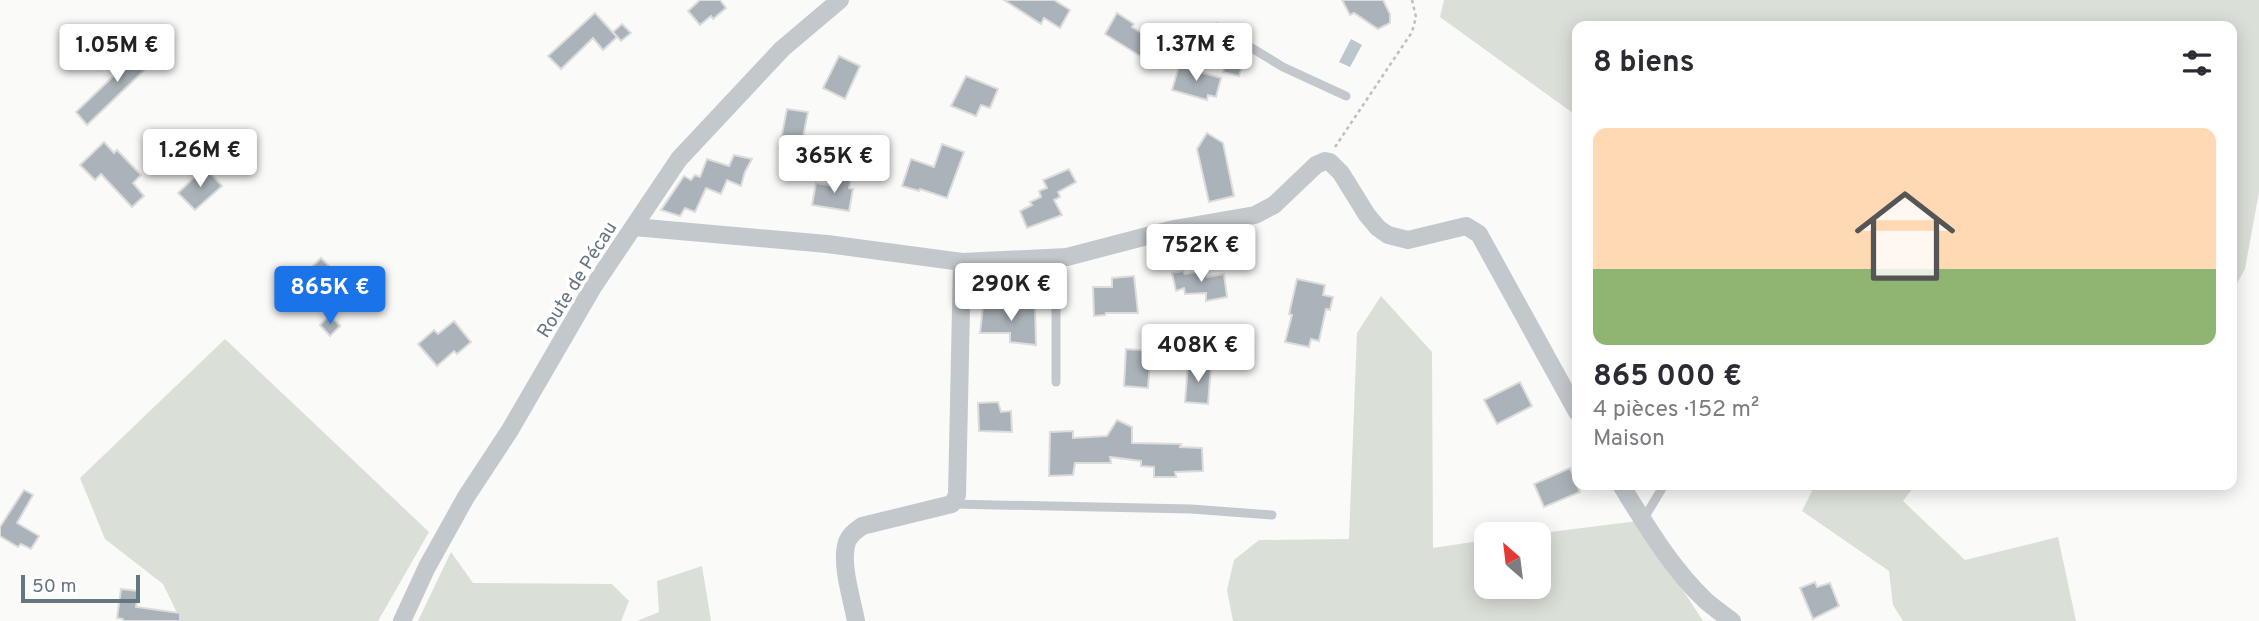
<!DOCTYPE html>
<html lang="fr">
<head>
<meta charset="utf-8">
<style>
	body { margin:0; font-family:Overpass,sans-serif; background:#f7f7f7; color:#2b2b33; height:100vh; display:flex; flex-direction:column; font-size:26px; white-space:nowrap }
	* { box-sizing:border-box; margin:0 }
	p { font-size:23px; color:#7c7c81 }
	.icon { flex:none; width:38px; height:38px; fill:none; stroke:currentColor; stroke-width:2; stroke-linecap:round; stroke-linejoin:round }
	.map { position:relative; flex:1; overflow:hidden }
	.drawer { position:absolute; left:1572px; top:21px; width:665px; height:469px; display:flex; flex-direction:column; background:#fff; border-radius:14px; box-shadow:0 4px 18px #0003 }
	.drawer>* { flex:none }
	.needle { width:46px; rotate:332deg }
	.fabs { position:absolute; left:1474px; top:522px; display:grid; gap:14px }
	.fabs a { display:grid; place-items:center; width:77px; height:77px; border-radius:14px; background:#fff; box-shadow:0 4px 18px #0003; font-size:35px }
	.scale { position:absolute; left:21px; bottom:18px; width:119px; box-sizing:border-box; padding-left:7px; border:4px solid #657683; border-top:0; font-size:19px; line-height:24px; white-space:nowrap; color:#657683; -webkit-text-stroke:5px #fff; paint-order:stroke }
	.price { position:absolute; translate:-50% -60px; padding:0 16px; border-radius:7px; background:#fff; color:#222; font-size:23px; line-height:46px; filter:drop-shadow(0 2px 4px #0008) }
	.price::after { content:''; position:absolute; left:50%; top:42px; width:21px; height:16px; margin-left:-10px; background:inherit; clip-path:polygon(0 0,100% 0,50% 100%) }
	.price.selected { background:#1a73e8; color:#fff }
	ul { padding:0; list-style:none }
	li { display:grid; align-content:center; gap:14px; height:371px; padding:0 21px }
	li span { display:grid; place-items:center; height:217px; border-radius:14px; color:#555 }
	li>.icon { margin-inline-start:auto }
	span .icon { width:126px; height:126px; fill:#fffc; stroke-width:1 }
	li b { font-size:30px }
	h2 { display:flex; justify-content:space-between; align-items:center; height:84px; padding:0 21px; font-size:30px }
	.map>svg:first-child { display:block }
	.green { fill:#dadfd7 }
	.water { fill:#bbc7cb }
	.building { fill:#aab3b9; stroke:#dcdcda; stroke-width:2 }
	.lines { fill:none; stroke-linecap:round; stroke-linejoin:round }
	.path { stroke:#bbbfc2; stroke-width:2.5; stroke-dasharray:3.5 3.5; stroke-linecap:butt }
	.service { stroke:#c3c8cc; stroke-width:9 }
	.minor { stroke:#c3c8cc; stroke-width:18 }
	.labels { text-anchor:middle; stroke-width:7; stroke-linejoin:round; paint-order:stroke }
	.street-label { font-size:19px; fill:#657683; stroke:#fff }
</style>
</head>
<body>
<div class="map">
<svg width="2259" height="621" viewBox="0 0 2259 621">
	<rect width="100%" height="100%" fill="#fafaf8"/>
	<g class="green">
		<polygon points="1444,0 2259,0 2259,192 2245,269 2231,294 2231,26 1577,26 1577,116 1440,17"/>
		<polygon points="1381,296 1432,352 1433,548 1486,540 1486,586 1538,586 1538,534 1534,534 1638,521 1703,621 1233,621 1227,590 1234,560 1259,540 1349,539 1357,333"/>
		<polygon points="225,339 429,532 378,621 181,621 163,584 105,539 80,478"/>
		<polygon points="1815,485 1915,485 1903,501 1965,560 2058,537 2076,621 1903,621 1893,605 1889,571 1802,511"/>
		<polygon points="451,552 473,583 612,584 629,601 621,621 418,621"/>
		<polygon points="702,566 711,621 637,621 659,612 657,581"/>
	</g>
	<polygon class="water" points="1351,39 1362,45 1350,67 1339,62"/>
	<g class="building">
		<polygon points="700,0 720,0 726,8 713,19 711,16 700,25 688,11"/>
		<polygon points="1004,0 1054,0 1070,10 1060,28 1044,18 1041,24"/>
		<polygon points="1342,0 1383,0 1390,14 1390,23 1378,29 1354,13 1350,15"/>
		<polygon points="595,13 617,37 603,50 593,38 561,69 548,56"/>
		<polygon points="1117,13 1134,24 1132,27 1159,44 1148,61 1105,34"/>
		<polygon points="622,24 631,33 621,41 613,32"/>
		<polygon points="147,44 159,56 87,125 76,112"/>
		<polygon points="1229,51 1245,56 1239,76 1223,72"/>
		<polygon points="839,56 860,66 845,99 823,88"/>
		<polygon points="1179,66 1221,78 1216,97 1208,95 1207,100 1172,90"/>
		<polygon points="966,76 998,89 990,108 981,105 976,116 951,106"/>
		<polygon points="787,109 808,112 798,162 783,160 784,150 779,149"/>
		<polygon points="1207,133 1223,143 1234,196 1209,202 1197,149"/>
		<polygon points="104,142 114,153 117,150 141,175 133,183 144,196 132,207 101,174 95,180 80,165"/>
		<polygon points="942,144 964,152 947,198 920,189 919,191 902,186 911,159 934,167"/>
		<polygon points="734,155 752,159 745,172 741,186 727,180 721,194 706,188 695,212 685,208 680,216 661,210 684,176 691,180 695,175 700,177 707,159 729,166"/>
		<polygon points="205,167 222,186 195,210 178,193"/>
		<polygon points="1069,169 1076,182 1058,192 1060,197 1054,200 1062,215 1027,228 1020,211 1032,205 1030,202 1041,197 1039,191 1047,188 1043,180"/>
		<polygon points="835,176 851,179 849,188 853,189 849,211 812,205 816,183 834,186"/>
		<polygon points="321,258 348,286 330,305 317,292 323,286 308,271"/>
		<polygon points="1183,271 1185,274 1205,271 1207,277 1224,274 1227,297 1206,301 1206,293 1185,294 1184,288 1176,291 1172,273"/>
		<polygon points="1134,276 1138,313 1106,313 1105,315 1094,316 1093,287 1112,287 1112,278"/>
		<polygon points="1297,279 1325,285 1323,295 1333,297 1330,310 1326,309 1319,341 1311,339 1309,347 1285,342 1292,315 1289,314"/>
		<polygon points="983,306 1035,307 1036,345 1010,342 1010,333 980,333"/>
		<polygon points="330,315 340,326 330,336 320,325"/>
		<polygon points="454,321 471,342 457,354 454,351 437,366 418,344 434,330 438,334"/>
		<polygon points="1126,349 1151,351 1148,388 1124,386"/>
		<polygon points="1188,364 1211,365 1208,404 1185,402"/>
		<polygon points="1520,382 1532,406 1497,424 1484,400"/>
		<polygon points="998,402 1001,412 1011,411 1012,432 979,431 978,403"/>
		<polygon points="1117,420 1132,427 1132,443 1181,444 1180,447 1202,448 1203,471 1175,472 1176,477 1154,477 1154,467 1141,466 1141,461 1110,457 1111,463 1075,463 1073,475 1049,476 1050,432 1073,431 1073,438 1107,436"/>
		<polygon points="1570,468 1580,492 1544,507 1534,484"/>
		<polygon points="24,490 33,495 17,523 39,536 31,549 21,544 18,547 0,536 0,527"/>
		<polygon points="1815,582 1817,587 1830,583 1839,606 1813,619 1800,588"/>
		<polygon points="121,589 138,591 136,607 180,613 180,621 123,621 123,619 117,618"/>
	</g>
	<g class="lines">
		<polyline class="path" points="1335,147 1412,32 1416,17 1412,0"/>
		<g class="service">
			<polyline points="1217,27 1283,67 1346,96"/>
			<polyline points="1056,259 1056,382"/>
			<polyline points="952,504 1191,509 1272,515"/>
			<polyline points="1643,520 1664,485"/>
		</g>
		<g class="minor">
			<polyline points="634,227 827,244 962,262 1067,257 1174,229 1255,215 1274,205 1316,165 1325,161 1330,162 1341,173 1367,215 1378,228 1388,235 1408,240 1466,226 1479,234 1577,412"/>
			<path d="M1621,485C1646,525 1671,568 1706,601C1714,608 1723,614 1732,621"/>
			<polyline points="402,621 427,567 466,497 510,430 593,287 679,159 782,49 840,0"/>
			<path d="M856,621C852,599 840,563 847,542C850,534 856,531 862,526L952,504L957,495L962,262"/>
		</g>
	</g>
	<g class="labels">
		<g class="street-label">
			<text transform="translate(576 279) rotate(-58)" y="7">Route de Pécau</text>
		</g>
	</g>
</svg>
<div class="fabs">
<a><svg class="needle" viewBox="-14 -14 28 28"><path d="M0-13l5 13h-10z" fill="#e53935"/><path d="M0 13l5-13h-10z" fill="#7c7c81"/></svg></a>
</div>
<div class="scale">50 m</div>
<b class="price" style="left:1196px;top:83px">1.37M €</b>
<b class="price" style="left:117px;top:84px">1.05M €</b>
<b class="price" style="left:200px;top:189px">1.26M €</b>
<b class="price" style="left:834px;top:195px">365K €</b>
<b class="price" style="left:1201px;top:284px">752K €</b>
<b class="price" style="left:1011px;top:323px">290K €</b>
<b class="price selected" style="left:330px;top:326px">865K €</b>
<b class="price" style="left:1198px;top:384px">408K €</b>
<section class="drawer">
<h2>8 biens<svg class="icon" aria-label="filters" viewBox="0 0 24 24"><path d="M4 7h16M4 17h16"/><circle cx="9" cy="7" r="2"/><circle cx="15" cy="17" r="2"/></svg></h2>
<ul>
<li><span style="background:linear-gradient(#ffd9b3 65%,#8fb573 0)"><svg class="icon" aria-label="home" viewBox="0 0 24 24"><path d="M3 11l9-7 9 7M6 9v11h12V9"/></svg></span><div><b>865 000 €</b><p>4 pièces · 152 m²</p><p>Maison</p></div></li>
</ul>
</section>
</div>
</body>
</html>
